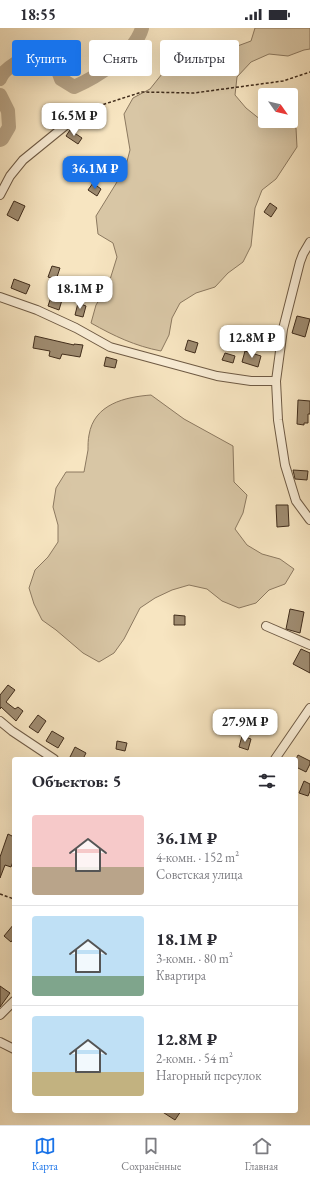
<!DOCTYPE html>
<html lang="ru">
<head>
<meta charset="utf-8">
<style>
	body { margin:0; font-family:"EB Garamond",serif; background:#f7f7f7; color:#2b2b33; height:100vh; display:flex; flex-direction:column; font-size:15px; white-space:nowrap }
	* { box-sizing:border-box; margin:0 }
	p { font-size:13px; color:#7c7c81 }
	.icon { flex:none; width:22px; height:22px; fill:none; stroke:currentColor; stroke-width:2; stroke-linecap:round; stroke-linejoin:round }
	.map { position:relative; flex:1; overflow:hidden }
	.side { position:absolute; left:12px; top:729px; width:286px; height:356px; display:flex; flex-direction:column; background:#fff; border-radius:4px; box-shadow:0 4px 16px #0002 }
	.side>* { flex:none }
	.hud { position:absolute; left:12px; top:12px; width:286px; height:36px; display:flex; gap:8px }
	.needle { width:26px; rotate:124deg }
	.controls { position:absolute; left:258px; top:60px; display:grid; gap:8px }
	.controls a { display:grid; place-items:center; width:40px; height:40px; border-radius:4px; background:#fff; box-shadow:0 4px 16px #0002; font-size:20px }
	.price { position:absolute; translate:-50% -34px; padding:0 9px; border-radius:8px; background:#fff; color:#222; font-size:13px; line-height:26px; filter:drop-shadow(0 1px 2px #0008) }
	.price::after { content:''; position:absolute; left:50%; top:24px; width:12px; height:9px; margin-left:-6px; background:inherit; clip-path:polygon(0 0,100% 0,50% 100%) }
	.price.on { background:#1a73e8; color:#fff }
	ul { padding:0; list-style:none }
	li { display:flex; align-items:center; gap:12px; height:100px; padding:0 20px }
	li+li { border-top:1px solid #e1e1e2 }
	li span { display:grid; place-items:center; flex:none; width:112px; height:80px; border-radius:4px; color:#555 }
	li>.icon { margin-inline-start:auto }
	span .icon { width:48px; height:48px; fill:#fffc; stroke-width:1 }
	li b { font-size:17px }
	h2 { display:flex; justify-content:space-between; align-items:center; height:48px; padding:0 20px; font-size:17px }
	.chip { padding:0 14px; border-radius:4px; background:#fff; box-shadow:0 4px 16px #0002; font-size:14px; line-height:36px }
	.chip.on { background:#1a73e8; color:#fff }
	.status { display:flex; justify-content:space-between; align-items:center; height:28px; padding:0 20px; background:#fff; direction:ltr }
	.status svg { height:11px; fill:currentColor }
	.tabs { display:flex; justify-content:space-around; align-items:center; height:56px; border-top:1px solid #e1e1e2; background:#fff; font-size:11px; color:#7c7c81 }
	.tabs a { display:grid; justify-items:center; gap:2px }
	.tabs .on { color:#1a73e8 }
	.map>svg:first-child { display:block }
	.green { fill:#d8c6a5; stroke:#8c7960 }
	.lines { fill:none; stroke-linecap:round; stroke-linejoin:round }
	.river { stroke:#b9a689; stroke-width:14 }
	.building { fill:#9f8c71; stroke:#402c1b }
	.minor-casing { stroke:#6e5a44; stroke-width:10 }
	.path { stroke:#402c1b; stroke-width:1.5; stroke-dasharray:3 2; stroke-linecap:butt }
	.minor { stroke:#faeed7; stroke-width:8 }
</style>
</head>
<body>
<div class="status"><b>18:55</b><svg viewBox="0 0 49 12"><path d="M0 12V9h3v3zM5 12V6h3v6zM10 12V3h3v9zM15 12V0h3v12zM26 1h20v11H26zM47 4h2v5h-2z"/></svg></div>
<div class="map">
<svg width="310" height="1097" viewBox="0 0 310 1097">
	<rect width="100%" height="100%" fill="#f7e5c1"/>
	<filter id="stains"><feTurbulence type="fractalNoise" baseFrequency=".005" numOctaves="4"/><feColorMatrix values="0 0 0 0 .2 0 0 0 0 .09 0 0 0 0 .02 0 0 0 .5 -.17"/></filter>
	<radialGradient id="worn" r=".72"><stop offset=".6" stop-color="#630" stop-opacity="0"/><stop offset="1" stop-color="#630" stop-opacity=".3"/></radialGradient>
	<g class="green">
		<path d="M255,0H310V21L304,22L288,28L269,26L251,34L237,49L235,67L246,80L261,92L278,94L296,100L297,119L276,151L262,162L255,180L251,218L243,234L228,245L215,259L196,265L180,275L172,290L169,307L161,323C135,318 114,308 91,295L96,277L108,258L117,229L113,215L98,206L96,188L125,141L130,122L124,86L133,70L150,61L162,46L179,35L216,26L251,13Z"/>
		<path d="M151,367L184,391L233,418L234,454L247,467L243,485L235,501L247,517L262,526L280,531L294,541L285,556L269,562L256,575L239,580L222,573L207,561L189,557L172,562L155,570L140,580L124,611L114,625L99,634L83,625L56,602L42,592L34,576L29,560L35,542L48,529L58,514V497L53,479L56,460L66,444H84C85,437 87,429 88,422C88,417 88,412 89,407C94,376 125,369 151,367Z"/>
	</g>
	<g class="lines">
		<g class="river">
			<path d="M0,51C3,41 26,27 36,28C42,28 49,31 54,32L61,51L74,59C97,49 135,25 142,0"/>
			<polyline points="0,67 8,83 9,99 2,111 0,112"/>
		</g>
	</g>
	<g class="building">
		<polygon points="70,102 82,110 78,116 66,108"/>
		<polygon points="93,155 101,161 97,168 88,162"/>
		<polygon points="14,173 25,178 18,193 7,187"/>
		<polygon points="270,175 277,180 271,189 264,184"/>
		<polygon points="52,238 60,240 56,252 48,249"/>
		<polygon points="14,251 30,257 26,266 11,260"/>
		<polygon points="51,269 62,272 59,282 48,278"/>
		<polygon points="78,275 86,278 83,289 75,287"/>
		<polygon points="297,288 310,291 305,309 292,305"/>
		<polygon points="35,308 74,317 74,316 83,317 80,329 62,326 60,331 49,328 50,323 33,320"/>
		<polygon points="188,312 198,315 195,325 185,322"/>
		<polygon points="245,323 261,328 258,339 242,334"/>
		<polygon points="225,325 235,328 233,335 222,332"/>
		<polygon points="106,329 117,332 115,340 104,338"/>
		<polygon points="298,372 310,373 310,386 308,386 308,395 304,395 304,397 297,396"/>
		<polygon points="293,442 308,443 307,452 295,451"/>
		<polygon points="276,477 288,477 289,498 277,499"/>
		<polygon points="290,581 304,584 300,605 286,601"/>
		<polygon points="174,587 185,588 185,597 174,597"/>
		<polygon points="301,621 310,625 310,645 293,636"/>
		<polygon points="8,657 15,662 6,674 15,681 18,679 23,683 16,693 1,679 0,681 0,667"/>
		<polygon points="38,687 46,693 38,705 29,699"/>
		<polygon points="52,703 64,710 58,720 46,713"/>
		<polygon points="242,708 251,711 248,722 239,719"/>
		<polygon points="117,713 127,715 125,723 116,721"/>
		<polygon points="75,719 86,725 83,731 69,731"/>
		<polygon points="298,727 310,733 310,736 306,744 296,739 296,731"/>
		<polygon points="304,753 310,756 310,763 308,768 299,765"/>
		<polygon points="8,806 14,809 14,831 11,839 5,837 0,850 0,829"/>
		<polygon points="14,896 14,910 11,914 4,908"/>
		<polygon points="0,958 10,965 0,979"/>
		<polygon points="161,1083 181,1083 175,1092"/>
	</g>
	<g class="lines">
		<g class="minor-casing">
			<g id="minor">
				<polyline points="0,167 10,148 23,132 82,84"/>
				<polyline points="310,214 303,226 300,234 283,301 276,353 278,392 285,437 296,473 310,492"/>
				<polyline points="0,269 37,282 76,300 110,319 217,348 251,353 276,353"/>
				<polyline points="266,598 310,617"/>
				<polyline points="0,693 12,703 54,731"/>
				<polyline points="275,731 310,680"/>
				<polyline points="0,987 14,973"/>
				<polyline points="0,1014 14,1021"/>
			</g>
		</g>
		<g class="path">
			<polyline points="89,81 142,64 194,65 283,53 310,44"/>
			<polyline points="0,866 14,871"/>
		</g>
		<use href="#minor" class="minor"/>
	</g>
	<rect width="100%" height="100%" filter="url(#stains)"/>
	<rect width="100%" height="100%" fill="url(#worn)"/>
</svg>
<div class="controls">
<a><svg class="needle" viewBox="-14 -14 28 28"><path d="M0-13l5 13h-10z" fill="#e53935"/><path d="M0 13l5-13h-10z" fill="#7c7c81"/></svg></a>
</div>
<b class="price" style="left:74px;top:109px">16.5M ₽</b>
<b class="price on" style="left:95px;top:162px">36.1M ₽</b>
<b class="price" style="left:80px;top:282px">18.1M ₽</b>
<b class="price" style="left:252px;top:331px">12.8M ₽</b>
<b class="price" style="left:245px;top:715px">27.9M ₽</b>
<div class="hud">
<a class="chip on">Купить</a>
<a class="chip">Снять</a>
<a class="chip">Фильтры</a>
</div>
<section class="side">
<h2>Объектов: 5<svg class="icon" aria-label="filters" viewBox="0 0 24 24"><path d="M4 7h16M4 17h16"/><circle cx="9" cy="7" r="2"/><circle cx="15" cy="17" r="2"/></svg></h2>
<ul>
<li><span style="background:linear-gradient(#f6c9c9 65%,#b9a48a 0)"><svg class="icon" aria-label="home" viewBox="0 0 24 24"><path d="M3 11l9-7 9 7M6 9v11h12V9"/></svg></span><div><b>36.1M ₽</b><p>4-комн. · 152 m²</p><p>Советская улица</p></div></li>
<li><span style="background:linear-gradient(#bfe0f5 75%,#7fa58c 0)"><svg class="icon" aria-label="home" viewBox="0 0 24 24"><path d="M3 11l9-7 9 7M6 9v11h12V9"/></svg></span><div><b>18.1M ₽</b><p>3-комн. · 80 m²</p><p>Квартира</p></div></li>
<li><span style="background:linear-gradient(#bfe0f5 70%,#c2b280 0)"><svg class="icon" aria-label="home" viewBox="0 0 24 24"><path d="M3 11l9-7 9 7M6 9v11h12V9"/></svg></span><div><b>12.8M ₽</b><p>2-комн. · 54 m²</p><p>Нагорный переулок</p></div></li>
</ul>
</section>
</div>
<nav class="tabs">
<a class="on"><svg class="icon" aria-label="map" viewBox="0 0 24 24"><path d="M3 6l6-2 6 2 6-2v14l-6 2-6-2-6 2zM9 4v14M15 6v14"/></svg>Карта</a>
<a><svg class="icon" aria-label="saved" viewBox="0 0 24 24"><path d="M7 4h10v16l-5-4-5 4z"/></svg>Сохранённые</a>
<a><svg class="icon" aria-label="home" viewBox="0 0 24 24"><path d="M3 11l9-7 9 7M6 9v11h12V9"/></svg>Главная</a>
</nav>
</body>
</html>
